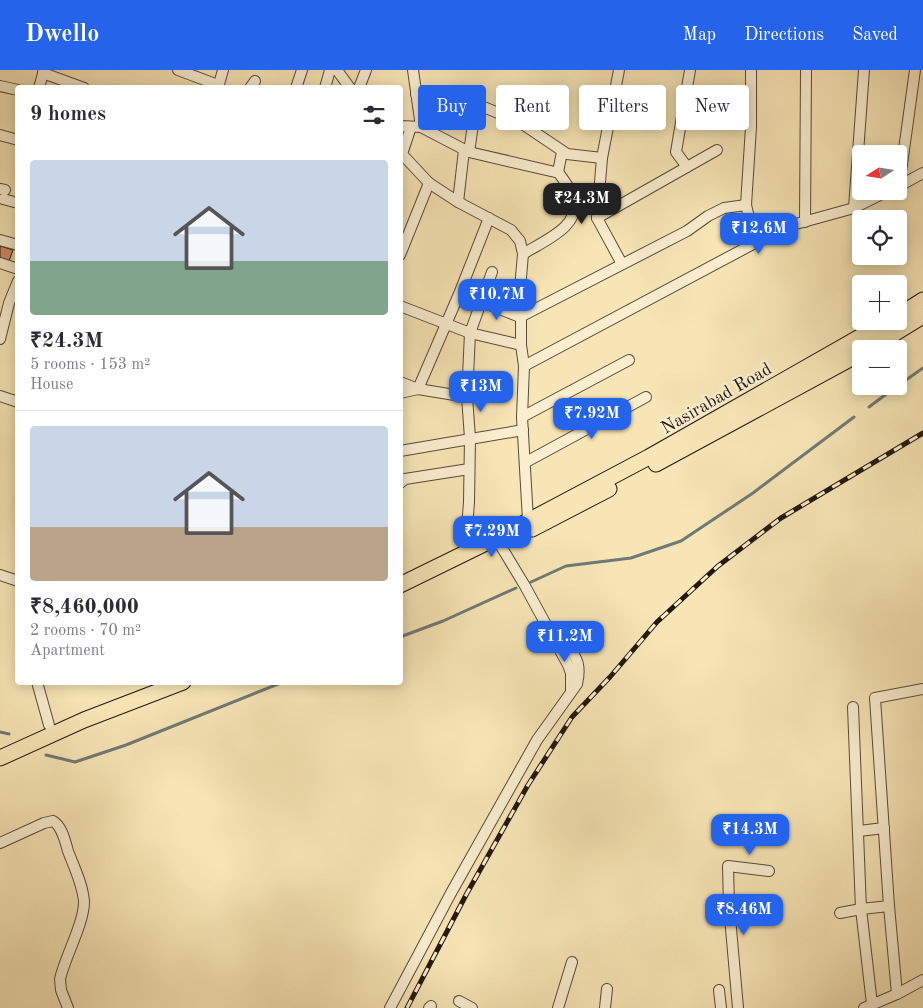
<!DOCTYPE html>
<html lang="en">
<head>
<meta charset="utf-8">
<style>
	body { margin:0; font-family:"Old Standard TT",serif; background:#f7f7f7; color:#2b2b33; height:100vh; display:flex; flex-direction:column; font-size:19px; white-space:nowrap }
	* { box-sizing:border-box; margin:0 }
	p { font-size:16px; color:#7c7c81 }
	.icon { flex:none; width:28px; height:28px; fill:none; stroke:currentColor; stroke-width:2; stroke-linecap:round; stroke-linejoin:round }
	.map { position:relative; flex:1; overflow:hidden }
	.side { position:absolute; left:15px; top:15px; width:388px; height:600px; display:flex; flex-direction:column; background:#fff; border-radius:5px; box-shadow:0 2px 12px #0003 }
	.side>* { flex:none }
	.banner { position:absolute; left:418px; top:15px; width:430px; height:45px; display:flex; gap:10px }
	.needle { width:32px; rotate:258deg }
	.fabs { position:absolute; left:852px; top:75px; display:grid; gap:10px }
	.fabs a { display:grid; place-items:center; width:55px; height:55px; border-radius:5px; background:#fff; box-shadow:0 2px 12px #0003; font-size:25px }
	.price { position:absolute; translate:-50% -42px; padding:0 11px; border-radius:10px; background:#2563eb; color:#fff; font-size:16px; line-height:32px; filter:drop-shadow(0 1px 2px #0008) }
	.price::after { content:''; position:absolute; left:50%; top:30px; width:15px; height:11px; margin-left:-8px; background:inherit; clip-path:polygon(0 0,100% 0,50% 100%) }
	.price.current { background:#222; color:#fff }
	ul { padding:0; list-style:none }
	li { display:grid; align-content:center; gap:10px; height:265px; padding:0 15px }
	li+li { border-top:1px solid #e1e1e2 }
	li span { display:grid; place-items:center; height:155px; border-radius:5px; color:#555 }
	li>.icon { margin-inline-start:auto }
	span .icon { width:90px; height:90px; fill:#fffc; stroke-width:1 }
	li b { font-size:21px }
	h2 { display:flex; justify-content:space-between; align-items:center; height:60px; padding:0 15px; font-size:21px }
	.tag { padding:0 18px; border-radius:5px; background:#fff; box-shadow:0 2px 12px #0003; font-size:18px; line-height:45px }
	.tag.current { background:#2563eb; color:#fff }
	header { display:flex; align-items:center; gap:30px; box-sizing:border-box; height:70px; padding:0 25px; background:#2563eb; color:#fff }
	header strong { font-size:24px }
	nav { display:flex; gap:28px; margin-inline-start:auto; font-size:18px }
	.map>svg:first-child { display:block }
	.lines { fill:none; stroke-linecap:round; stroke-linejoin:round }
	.stream { stroke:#6f7a75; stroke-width:3 }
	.building { fill:#d68f67; stroke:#221710; filter:url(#shadow) }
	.minor-casing { stroke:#574a39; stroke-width:12 }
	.highway-casing { stroke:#221710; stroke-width:17 }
	.minor { stroke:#faeecf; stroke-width:10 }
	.highway { stroke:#f7e5b5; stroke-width:15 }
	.rail-casing { stroke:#221710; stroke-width:5 }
	.rail { stroke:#faeecf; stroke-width:3; stroke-dasharray:9; stroke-linecap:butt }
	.labels { text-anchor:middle; stroke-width:4.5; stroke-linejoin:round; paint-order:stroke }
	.street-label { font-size:18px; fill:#221710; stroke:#faeecf }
</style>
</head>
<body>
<header>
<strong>Dwello</strong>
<nav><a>Map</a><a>Directions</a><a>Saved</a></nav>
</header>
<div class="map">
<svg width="923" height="938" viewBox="0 0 923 938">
	<defs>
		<filter id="shadow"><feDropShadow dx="-2.5" dy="2.5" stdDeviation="2.5" flood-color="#0004"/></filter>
	</defs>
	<rect width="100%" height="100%" fill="#f7e5b5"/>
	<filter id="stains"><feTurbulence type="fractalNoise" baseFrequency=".004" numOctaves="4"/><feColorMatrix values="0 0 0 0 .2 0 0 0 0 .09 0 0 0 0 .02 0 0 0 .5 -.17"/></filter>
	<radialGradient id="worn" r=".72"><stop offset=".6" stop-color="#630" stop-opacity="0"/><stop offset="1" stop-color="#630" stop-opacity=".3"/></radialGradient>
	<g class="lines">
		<g class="stream">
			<polyline points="899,315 923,298"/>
			<polyline points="869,337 897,316"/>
			<polyline points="531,512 566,496 631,488 681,471 753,423 854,347"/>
			<polyline points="400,567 443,551 516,518"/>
			<polyline points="0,662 9,664"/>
			<polyline points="46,685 75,692 126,675 283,612"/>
		</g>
	</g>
	<polygon class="building" points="0,176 13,180 8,194 0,191"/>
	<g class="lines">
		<g class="minor-casing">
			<g id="minor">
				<polyline points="178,0 218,15"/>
				<polyline points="337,0 350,18"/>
				<polyline points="413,0 421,57"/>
				<polyline points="619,0 602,88 597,148 622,194"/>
				<polyline points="751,0 751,57 746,135 755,173"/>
				<polyline points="43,3 84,18"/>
				<polyline points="0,16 18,20"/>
				<polyline points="39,18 44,0"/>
				<polyline points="218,18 223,0"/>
				<polyline points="250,18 255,11"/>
				<polyline points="296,18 302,0"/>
				<polyline points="325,18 330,0"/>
				<polyline points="359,18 366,0"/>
				<polyline points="416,24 476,34 518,51 567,84 602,88"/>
				<polyline points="400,56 421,57 469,82 555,102 558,102 562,82"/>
				<polyline points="0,65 18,70"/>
				<polyline points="400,82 429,113 458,132 511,160 520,171 523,184 521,207 521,275 524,296 522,347 528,450"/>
				<polyline points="469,82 476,34"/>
				<polyline points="402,84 411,57"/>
				<polyline points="687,97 676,82 690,0"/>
				<polyline points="899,116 915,0"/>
				<polyline points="899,116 923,103"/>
				<polyline points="0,119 5,120"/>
				<polyline points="3,129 18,133"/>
				<polyline points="458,132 464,80"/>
				<polyline points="854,138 888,121"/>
				<polyline points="597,148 717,80"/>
				<polyline points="805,152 806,0"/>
				<polyline points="0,170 18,175"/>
				<path d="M523,184C543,171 584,156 573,126C570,118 563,109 558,102"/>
				<polyline points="400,185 429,113"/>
				<polyline points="0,193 18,199"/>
				<polyline points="482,232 520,247 687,161 708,146 724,138 746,135"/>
				<polyline points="400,236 470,263 521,275"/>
				<polyline points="0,269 9,233 18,211"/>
				<polyline points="524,296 785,157 854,138 864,0"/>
				<polyline points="400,312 418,319 467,327"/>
				<polyline points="400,323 418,319 459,224 489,148"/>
				<polyline points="0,326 18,332"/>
				<polyline points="522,347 629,290"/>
				<polyline points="400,381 523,360"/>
				<polyline points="526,392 646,327"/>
				<polyline points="400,413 405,409 469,399"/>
				<polyline points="496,468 525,516 568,595 571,603 571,621"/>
				<polyline points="465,483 469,432 470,368 467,327 470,263 492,202"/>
				<polyline points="0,505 18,511"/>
				<polyline points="37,612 49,655"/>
				<polyline points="853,637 861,839 872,934"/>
				<polyline points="859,761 884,758"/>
				<path d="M0,773L44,753L53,751C62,756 65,771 68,781C74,797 83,815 84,832C84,853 65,887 60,909L61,920L68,938"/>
				<polyline points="729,836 753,836"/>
				<polyline points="840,843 861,839 889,836"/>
				<polyline points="719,920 721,938"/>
				<polyline points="897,924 889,836 875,628 923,619"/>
				<polyline points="459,931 472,938"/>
				<path d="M390,938L451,823L537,670L577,614C583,589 573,580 553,568"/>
				<polyline points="429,938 431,936"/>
				<polyline points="558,938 572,892"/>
				<polyline points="605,938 607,919"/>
				<polyline points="738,938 729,836 728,796 769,801"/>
				<polyline points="864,938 897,924 923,910"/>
			</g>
		</g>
		<g class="highway-casing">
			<g id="highway">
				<polyline points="899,245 923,230"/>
				<polyline points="869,279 923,246"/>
				<polyline points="656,394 861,283"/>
				<polyline points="532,459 609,419"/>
				<polyline points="400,515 496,468 649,387 888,251"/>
				<polyline points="0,688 84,650 183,612"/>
			</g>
		</g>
		<use href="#minor" class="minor"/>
		<use href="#highway" class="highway"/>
		<g class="rail-casing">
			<polyline id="rail" points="407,938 466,825 528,715 572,647 610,607 657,552 718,496 781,448 923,363"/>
		</g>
		<use href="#rail" class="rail"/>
	</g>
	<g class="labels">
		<g class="street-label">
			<text transform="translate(716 328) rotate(-30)" y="6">Nasirabad Road</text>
		</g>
	</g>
	<rect width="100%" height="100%" filter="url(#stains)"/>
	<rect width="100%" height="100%" fill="url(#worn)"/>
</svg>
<div class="fabs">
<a><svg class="needle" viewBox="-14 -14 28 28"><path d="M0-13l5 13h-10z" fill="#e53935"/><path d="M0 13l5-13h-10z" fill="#7c7c81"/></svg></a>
<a><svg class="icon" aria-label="locate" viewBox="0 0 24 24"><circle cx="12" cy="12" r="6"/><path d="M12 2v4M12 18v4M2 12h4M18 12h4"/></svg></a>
<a>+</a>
<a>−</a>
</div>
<b class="price current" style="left:582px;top:155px">₹24.3M</b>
<b class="price" style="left:759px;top:185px">₹12.6M</b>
<b class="price" style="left:497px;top:251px">₹10.7M</b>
<b class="price" style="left:481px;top:343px">₹13M</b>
<b class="price" style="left:592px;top:370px">₹7.92M</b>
<b class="price" style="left:492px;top:488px">₹7.29M</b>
<b class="price" style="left:565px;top:593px">₹11.2M</b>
<b class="price" style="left:750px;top:786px">₹14.3M</b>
<b class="price" style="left:744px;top:866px">₹8.46M</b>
<div class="banner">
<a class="tag current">Buy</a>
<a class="tag">Rent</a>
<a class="tag">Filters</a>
<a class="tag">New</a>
</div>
<section class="side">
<h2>9 homes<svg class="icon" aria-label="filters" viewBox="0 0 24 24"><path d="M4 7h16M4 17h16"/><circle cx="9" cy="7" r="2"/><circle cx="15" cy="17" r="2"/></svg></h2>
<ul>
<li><span style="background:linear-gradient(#c9d6e8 65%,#7fa58c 0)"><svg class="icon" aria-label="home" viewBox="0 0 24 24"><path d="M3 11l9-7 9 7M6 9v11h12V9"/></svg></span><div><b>₹24.3M</b><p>5 rooms · 153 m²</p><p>House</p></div></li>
<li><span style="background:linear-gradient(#c9d6e8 65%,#b9a48a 0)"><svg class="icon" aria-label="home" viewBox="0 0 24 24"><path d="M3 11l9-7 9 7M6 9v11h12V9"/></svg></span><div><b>₹8,460,000</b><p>2 rooms · 70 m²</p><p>Apartment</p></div></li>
</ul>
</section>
</div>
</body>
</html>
